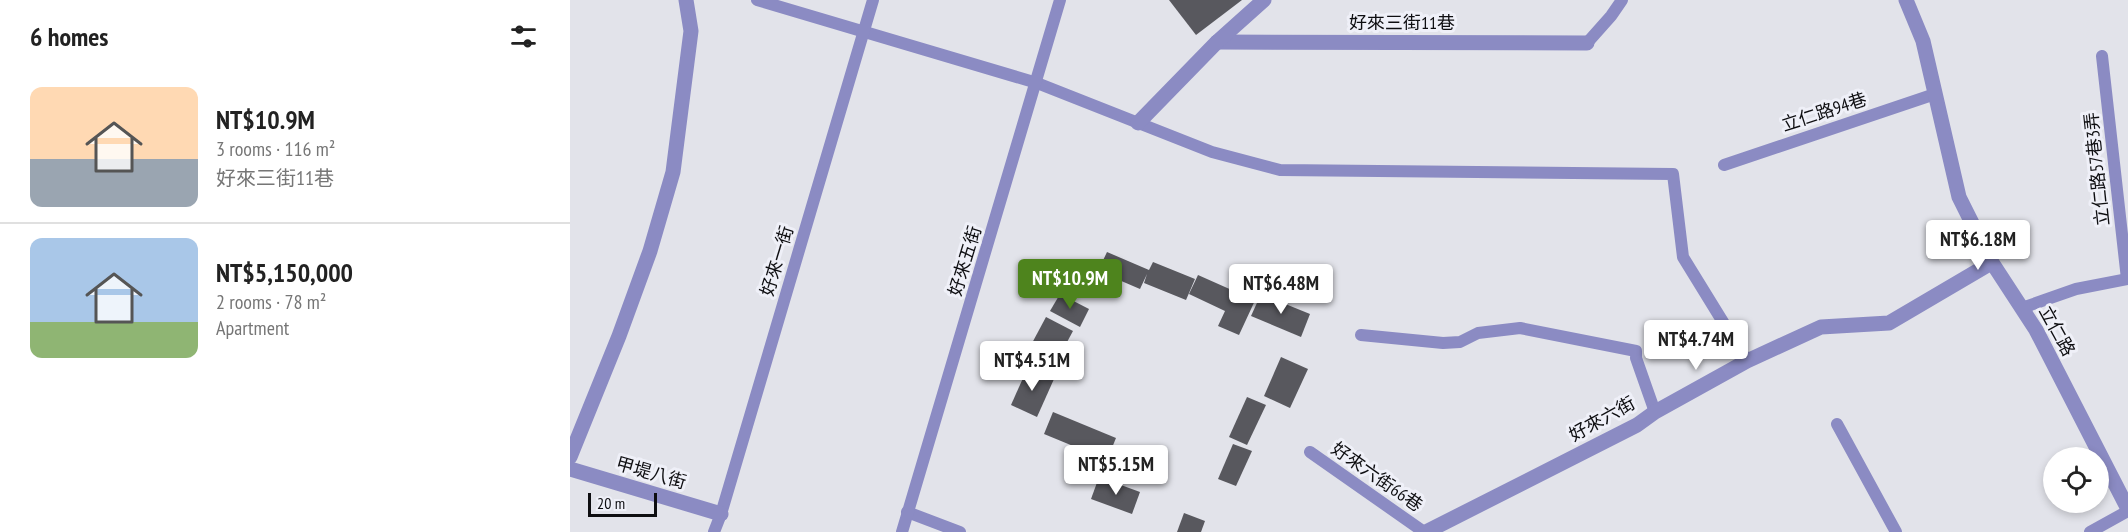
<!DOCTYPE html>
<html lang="en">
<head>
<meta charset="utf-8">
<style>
	body { margin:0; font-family:"PT Sans Narrow","Noto Sans TC",sans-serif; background:#f6f6f6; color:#222; height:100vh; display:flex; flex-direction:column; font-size:22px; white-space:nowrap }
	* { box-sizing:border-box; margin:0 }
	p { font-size:20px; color:#767676 }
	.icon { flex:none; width:33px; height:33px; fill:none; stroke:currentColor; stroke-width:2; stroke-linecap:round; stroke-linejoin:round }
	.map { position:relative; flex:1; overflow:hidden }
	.panel { display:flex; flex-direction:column; background:#fff; width:570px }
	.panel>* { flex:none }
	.fabs { position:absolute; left:1473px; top:447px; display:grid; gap:12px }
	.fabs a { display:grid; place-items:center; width:66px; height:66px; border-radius:50%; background:#fff; box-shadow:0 3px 9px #0003; font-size:30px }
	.scale { position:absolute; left:18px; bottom:15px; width:69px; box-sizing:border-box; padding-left:6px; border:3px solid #0e0e11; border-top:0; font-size:16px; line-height:21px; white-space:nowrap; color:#0e0e11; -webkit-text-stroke:4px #eff0f8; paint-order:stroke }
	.price { position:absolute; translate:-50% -51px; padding:0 14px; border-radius:6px; background:#fff; color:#222; font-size:20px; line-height:39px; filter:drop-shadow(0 2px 3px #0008) }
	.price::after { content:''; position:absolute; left:50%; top:36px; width:18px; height:14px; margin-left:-9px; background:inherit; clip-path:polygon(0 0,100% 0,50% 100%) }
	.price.current { background:#4e841d; color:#fff }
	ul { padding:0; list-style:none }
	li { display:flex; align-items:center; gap:18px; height:150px; padding:0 30px }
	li+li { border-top:2px solid #e0e0e0 }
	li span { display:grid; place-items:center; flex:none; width:168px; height:120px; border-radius:12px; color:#555 }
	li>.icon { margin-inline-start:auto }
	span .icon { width:72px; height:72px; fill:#fffc; stroke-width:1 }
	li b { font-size:26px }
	h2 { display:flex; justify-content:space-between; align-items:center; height:72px; padding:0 30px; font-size:26px }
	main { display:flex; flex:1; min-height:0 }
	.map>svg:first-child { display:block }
	.building { fill:#58585e }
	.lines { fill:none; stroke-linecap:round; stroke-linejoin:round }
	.service { stroke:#8b8bc3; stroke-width:12 }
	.minor { stroke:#8b8bc3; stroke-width:15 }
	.tertiary { stroke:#8b8bc3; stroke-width:15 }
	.labels { text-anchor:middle; stroke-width:6; stroke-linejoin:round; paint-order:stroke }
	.street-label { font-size:18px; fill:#0e0e11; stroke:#eff0f8 }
</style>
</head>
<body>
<main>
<section class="panel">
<h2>6 homes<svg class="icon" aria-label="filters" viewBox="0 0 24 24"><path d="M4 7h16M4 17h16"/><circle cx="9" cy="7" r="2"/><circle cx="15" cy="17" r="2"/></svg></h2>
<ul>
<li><span style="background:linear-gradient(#ffd9b3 60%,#9aa5b1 0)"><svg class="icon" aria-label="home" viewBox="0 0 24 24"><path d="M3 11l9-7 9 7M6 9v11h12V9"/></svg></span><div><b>NT$10.9M</b><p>3 rooms · 116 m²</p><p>好來三街11巷</p></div></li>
<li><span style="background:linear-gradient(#a9c7e8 70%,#8fb573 0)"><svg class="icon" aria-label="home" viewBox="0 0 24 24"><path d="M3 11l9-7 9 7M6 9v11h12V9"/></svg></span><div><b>NT$5,150,000</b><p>2 rooms · 78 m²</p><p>Apartment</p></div></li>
</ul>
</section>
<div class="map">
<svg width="1558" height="532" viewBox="0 0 1558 532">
	<rect width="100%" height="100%" fill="#e2e3ea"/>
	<g class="building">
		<polygon points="599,0 672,0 626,35"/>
		<polygon points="537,252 579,270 583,262 625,279 616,300 574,283 577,274 570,289 528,271"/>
		<polygon points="503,263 526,276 516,294 492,282"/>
		<polygon points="628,275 664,291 667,284 688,294 669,335 648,326 655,311 619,294"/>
		<polygon points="490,294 519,309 510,327 480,311"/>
		<polygon points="691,294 740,314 731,337 681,316"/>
		<polygon points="476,317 503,331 481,372 454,358"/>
		<polygon points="711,357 738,369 720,408 694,396"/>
		<polygon points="458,367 484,379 467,417 441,405"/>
		<polygon points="677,397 696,405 677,445 659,437"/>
		<polygon points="483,412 546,438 537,460 474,434"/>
		<polygon points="663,444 682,451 666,486 648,479"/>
		<polygon points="529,477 570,492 562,514 521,499"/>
		<polygon points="614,513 635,521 631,532 607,532"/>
	</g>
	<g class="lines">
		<g class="service">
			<polyline points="187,0 467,83 642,152 710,170 1103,174 1113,257 1177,361"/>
			<polyline points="1017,43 1041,16 1052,0"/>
			<polyline points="1532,56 1557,279"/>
			<polyline points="1154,165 1365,94"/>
			<polyline points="1452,308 1506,289 1558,279"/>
			<polyline points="791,335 873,343 890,342 908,333 950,328 1066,351 1066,358 1085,412"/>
			<polyline points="1267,424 1326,532"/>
			<polyline points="740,452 854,532"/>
			<polyline points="337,512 390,532"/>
			<polyline points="144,532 151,514 303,0"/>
			<polyline points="332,532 490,0"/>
			<polyline points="1520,532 1558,511"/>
		</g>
		<g class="minor">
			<polyline points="647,42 1017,43"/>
			<polyline points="568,123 647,42 694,0"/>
			<polyline points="0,457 49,336 80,251 103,172 121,31 116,0"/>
			<polyline points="0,469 151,514"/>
			<polyline points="856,532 1067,425 1085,412 1177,361 1251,327 1319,323 1416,266 1421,261"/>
		</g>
		<polyline class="tertiary" points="1336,0 1353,41 1389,197 1421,261 1466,330 1558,509"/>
	</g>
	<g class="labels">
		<g class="street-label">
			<text x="832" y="29">好來三街11巷</text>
			<text transform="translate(1254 112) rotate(-18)" y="6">立仁路94巷</text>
			<text transform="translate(1527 169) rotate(-96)" y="6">立仁路57巷3弄</text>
			<text transform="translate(207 261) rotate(-73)" y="6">好來一街</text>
			<text transform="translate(395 261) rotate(-73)" y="6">好來五街</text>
			<text transform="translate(1487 331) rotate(61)" y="6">立仁路</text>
			<text transform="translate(1032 419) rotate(-29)" y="6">好來六街</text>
			<text transform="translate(81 473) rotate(16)" y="6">甲堤八街</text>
			<text transform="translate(807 477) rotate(35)" y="6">好來六街66巷</text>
		</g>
	</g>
</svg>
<div class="fabs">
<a><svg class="icon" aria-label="locate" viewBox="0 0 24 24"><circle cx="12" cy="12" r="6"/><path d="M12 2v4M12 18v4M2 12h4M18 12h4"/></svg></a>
</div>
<div class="scale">20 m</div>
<b class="price" style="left:1408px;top:271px">NT$6.18M</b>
<b class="price current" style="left:500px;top:310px">NT$10.9M</b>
<b class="price" style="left:711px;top:315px">NT$6.48M</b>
<b class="price" style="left:1126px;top:371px">NT$4.74M</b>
<b class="price" style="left:462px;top:392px">NT$4.51M</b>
<b class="price" style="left:546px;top:496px">NT$5.15M</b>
</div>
</main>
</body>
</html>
